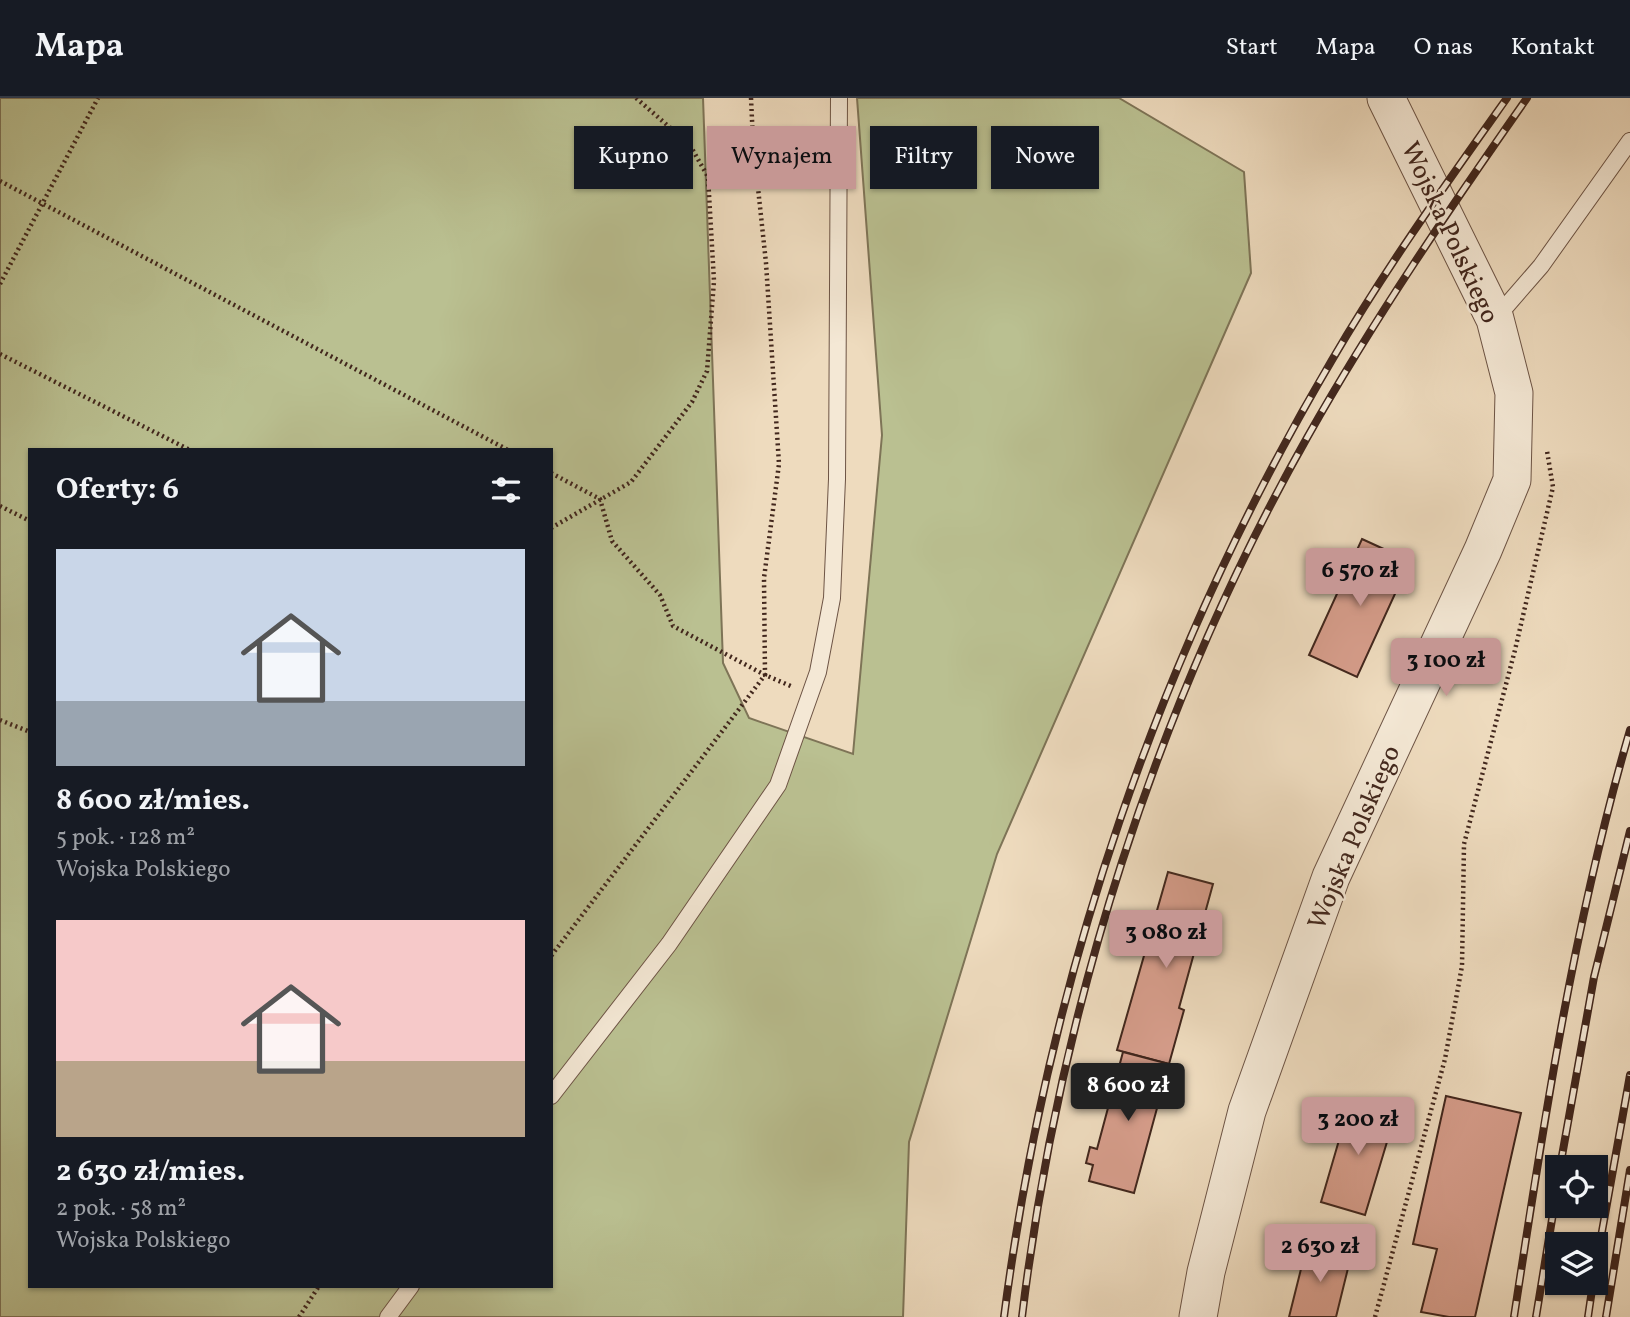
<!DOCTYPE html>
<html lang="pl">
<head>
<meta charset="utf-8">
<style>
	body { margin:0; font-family:Vollkorn,serif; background:#20242c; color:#f1f3f6; height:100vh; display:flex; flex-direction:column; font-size:26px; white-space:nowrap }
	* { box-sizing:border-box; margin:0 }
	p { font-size:23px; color:#9ea1a6 }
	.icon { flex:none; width:38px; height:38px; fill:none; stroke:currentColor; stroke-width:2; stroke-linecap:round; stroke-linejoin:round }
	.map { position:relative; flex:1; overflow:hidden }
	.panel { position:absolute; left:28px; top:350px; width:525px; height:840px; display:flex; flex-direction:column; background:#171b24; border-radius:0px; box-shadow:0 2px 5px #0004 }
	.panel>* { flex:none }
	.banner { position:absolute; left:574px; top:28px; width:665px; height:63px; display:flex; gap:14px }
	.fabs { position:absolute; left:1545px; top:1057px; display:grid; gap:14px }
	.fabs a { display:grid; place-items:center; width:63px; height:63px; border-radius:0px; background:#171b24; box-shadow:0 2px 5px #0004; font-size:35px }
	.price { position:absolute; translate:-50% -60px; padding:0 16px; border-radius:7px; background:#c59692; color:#111; font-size:23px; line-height:46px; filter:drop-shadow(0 2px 4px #0008) }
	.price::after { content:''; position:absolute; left:50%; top:42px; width:21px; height:16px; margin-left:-10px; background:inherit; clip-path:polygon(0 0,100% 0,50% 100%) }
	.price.active { background:#222; color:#fff }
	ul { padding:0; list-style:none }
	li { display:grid; align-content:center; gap:14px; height:371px; padding:0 28px }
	li span { display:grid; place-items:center; height:217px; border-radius:0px; color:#555 }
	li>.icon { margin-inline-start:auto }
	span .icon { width:126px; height:126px; fill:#fffc; stroke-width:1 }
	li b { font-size:30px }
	h2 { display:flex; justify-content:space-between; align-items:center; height:84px; padding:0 28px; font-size:30px }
	.pill { padding:0 24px; border-radius:0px; background:#171b24; box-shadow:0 2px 5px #0004; font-size:24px; line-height:63px }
	.pill.active { background:#c59692; color:#111 }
	header { display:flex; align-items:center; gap:42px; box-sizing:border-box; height:98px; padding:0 35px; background:#171b24; border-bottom:2px solid #363941 }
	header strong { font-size:33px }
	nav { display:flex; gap:38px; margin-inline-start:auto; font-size:24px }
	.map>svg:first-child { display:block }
	.green { fill:#bac091; stroke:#7e7457; stroke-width:2; fill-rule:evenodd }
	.building { fill:#d69d8b; stroke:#42271d; stroke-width:2 }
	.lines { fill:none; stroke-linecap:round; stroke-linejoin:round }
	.service-casing { stroke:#6d5445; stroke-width:18 }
	.tertiary-casing { stroke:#6d5445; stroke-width:39 }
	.path { stroke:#42271d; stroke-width:4.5; stroke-dasharray:2 3.5; stroke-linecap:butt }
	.service { stroke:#f4e8d5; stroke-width:16 }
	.tertiary { stroke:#f4e8d5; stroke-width:37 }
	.rail-casing { stroke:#42271d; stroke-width:8 }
	.rail { stroke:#f4e8d5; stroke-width:5; stroke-dasharray:16; stroke-linecap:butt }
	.labels { text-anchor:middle; stroke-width:5; stroke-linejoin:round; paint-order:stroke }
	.street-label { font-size:26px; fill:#42271d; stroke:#f4e8d5 }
</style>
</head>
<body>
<header>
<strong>Mapa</strong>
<nav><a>Start</a><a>Mapa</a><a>O nas</a><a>Kontakt</a></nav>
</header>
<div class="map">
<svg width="1630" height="1219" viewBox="0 0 1630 1219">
	<rect width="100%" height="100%" fill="#eedbbe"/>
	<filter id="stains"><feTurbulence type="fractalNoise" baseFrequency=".00286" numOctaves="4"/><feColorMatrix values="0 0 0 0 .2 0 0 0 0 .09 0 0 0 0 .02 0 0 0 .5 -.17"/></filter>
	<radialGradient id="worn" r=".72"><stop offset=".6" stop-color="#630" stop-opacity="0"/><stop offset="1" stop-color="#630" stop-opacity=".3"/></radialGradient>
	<path class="green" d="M0,0H703L723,565L749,620L853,656L882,337L857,0H1119L1244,74L1251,175L997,756L909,1044L903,1219H0ZM30,352H551V1188H30Z"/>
	<g class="building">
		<polygon points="1362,441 1410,463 1357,579 1309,557"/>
		<polygon points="1168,774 1213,786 1179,910 1184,912 1169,966 1117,952"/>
		<polygon points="1123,954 1169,966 1134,1095 1089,1083 1093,1067 1086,1065 1090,1049 1097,1051"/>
		<polygon points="1446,998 1521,1015 1475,1219 1449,1219 1421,1214 1437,1151 1413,1146"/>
		<polygon points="1351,1001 1396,1014 1365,1117 1321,1104"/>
		<polygon points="1307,1147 1351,1158 1336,1219 1289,1219"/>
	</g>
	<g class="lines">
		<g class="service-casing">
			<g id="service">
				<polyline points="1495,221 1541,168 1630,43"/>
				<polyline points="551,998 669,846 778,687 818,574 832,500 837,381 839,0"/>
				<polyline points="388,1219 411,1188"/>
			</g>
		</g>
		<g class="tertiary-casing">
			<polyline id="tertiary" points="1198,1219 1206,1174 1247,1013 1331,779 1483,452 1512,382 1514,295 1495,221 1386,0"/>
		</g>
		<g class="path">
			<polyline points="751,0 753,43 766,165 779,366 764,480 765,577 793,589"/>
			<polyline points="0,83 508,352"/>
			<polyline points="0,186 98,0"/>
			<polyline points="0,256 190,352"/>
			<polyline points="551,375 600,401 612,443 660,497 673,528 765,577 551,858"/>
			<polyline points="0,408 30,423"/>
			<polyline points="551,430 631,384 692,304 707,273 714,183 708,79 690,47 636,0"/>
			<polyline points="0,622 30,634"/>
			<polyline points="299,1219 319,1188"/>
			<polyline points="1375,1219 1445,961 1462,868 1464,746 1515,552 1553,389 1547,353"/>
		</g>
		<use href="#service" class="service"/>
		<use href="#tertiary" class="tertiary"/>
		<g class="rail-casing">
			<g id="rail">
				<polyline points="1560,1069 1594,879 1630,733"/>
				<polyline points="1596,1167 1630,977"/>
				<path d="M1004,1219C1048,880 1158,557 1332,262C1385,171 1446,86 1507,0"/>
				<path d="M1022,1219C1059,912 1156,607 1308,338C1374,221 1450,110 1527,0"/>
				<path d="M1514,1219C1544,1022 1574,824 1630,632"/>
				<polyline points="1536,1219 1558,1085"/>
				<polyline points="1588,1219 1593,1185"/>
				<polyline points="1606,1219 1630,1072"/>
			</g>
		</g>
		<use href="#rail" class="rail"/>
	</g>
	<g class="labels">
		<g class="street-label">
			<text transform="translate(1451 134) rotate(65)" y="9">Wojska Polskiego</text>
			<text transform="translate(1353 739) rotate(-67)" y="9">Wojska Polskiego</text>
		</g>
	</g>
	<rect width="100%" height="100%" filter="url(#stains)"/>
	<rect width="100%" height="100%" fill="url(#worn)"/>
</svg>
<div class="fabs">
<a><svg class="icon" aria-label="locate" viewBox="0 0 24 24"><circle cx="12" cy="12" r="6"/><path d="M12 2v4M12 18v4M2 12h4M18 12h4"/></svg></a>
<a><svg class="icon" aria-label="layers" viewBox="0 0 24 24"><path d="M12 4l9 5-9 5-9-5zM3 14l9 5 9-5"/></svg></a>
</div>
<b class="price" style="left:1360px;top:510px">6 570 zł</b>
<b class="price" style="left:1446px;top:600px">3 100 zł</b>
<b class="price" style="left:1166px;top:872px">3 080 zł</b>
<b class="price active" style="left:1128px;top:1025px">8 600 zł</b>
<b class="price" style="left:1358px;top:1059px">3 200 zł</b>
<b class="price" style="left:1320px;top:1186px">2 630 zł</b>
<div class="banner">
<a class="pill">Kupno</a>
<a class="pill active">Wynajem</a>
<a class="pill">Filtry</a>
<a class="pill">Nowe</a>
</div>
<section class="panel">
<h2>Oferty: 6<svg class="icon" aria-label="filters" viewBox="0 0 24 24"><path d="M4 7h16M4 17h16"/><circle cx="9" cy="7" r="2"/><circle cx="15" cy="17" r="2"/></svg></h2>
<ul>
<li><span style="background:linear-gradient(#c9d6e8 70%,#9aa5b1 0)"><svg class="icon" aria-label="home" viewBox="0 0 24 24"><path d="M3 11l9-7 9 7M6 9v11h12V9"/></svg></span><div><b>8 600 zł/mies.</b><p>5 pok. · 128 m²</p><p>Wojska Polskiego</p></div></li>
<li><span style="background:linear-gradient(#f6c9c9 65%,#b9a48a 0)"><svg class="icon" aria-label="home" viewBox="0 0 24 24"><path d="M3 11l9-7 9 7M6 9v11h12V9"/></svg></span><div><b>2 630 zł/mies.</b><p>2 pok. · 58 m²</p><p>Wojska Polskiego</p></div></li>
</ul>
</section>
</div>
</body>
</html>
